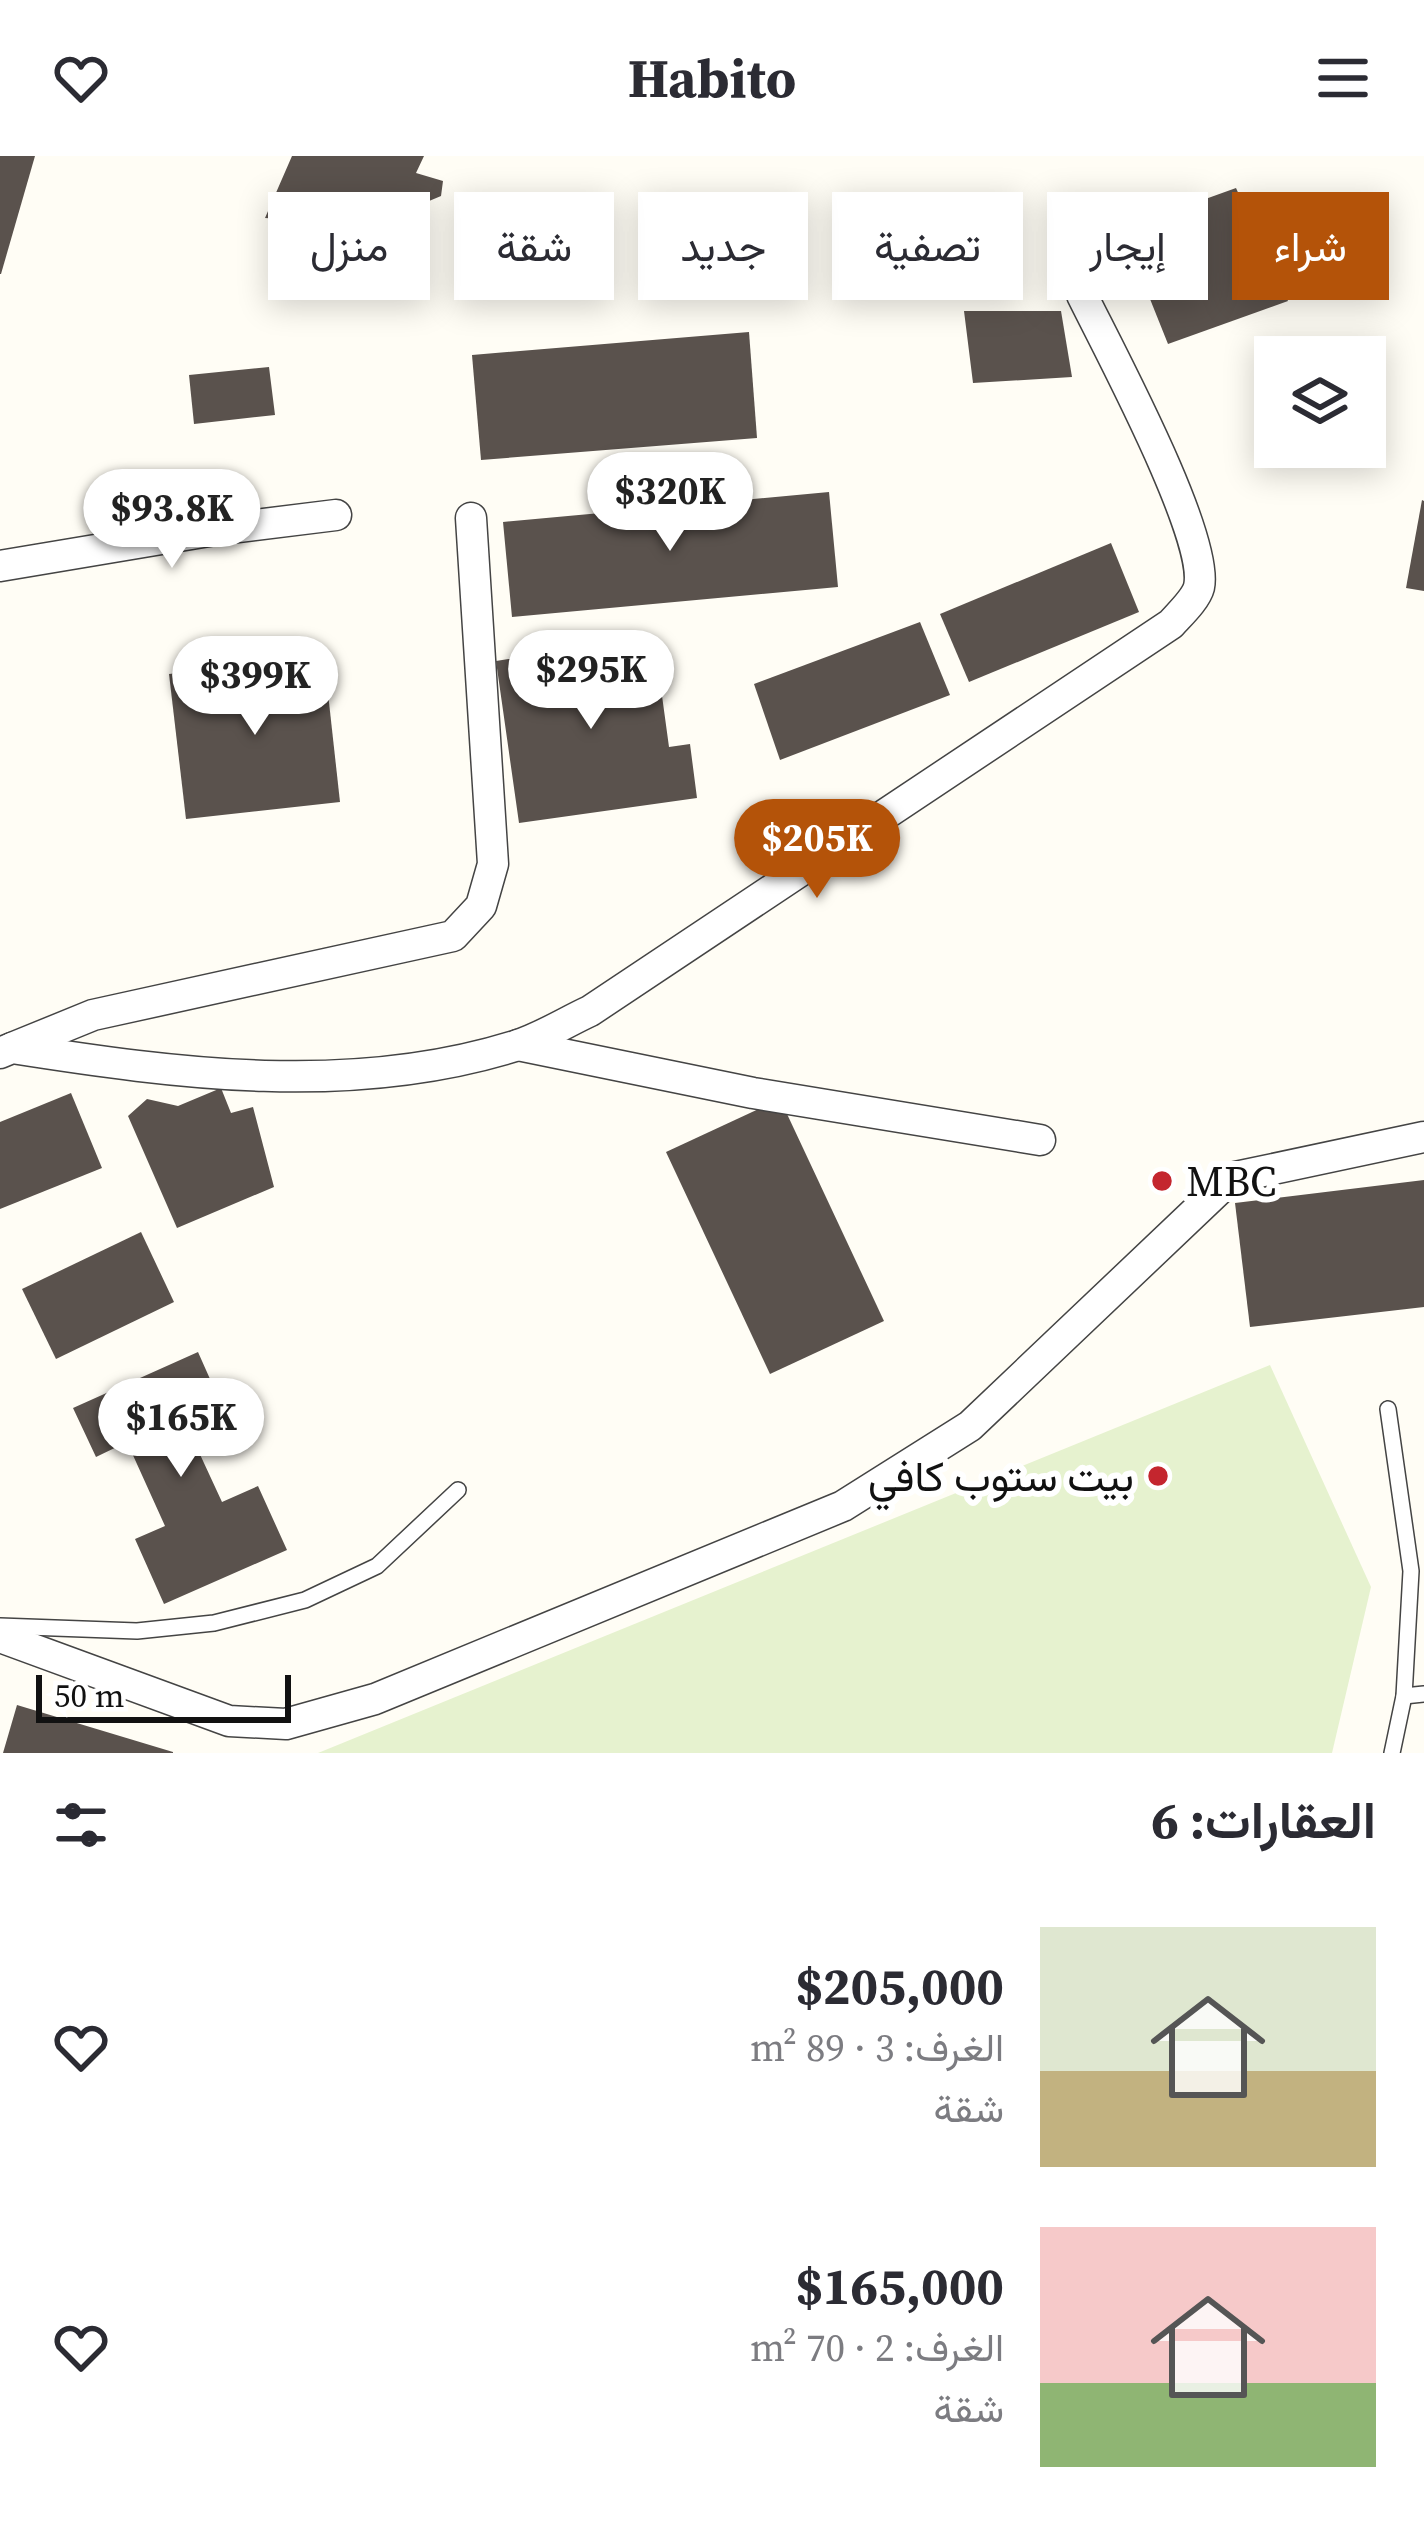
<!DOCTYPE html>
<html lang="ar">
<head>
<meta charset="utf-8">
<style>
	body { margin:0; font-family:"Source Serif 4",Vazirmatn,serif; background:#f7f7f7; color:#2b2b33; direction:rtl; height:100vh; display:flex; flex-direction:column; font-size:45px; white-space:nowrap }
	* { box-sizing:border-box; margin:0 }
	p { font-size:39px; color:#7c7c81 }
	.icon { flex:none; width:66px; height:66px; fill:none; stroke:currentColor; stroke-width:2; stroke-linecap:round; stroke-linejoin:round }
	.map { position:relative; height:1597px; overflow:hidden; direction:ltr }
	.side { display:flex; flex-direction:column; background:#fff; flex:1 }
	.side>* { flex:none }
	.guide { position:absolute; left:36px; top:36px; width:1353px; height:108px; direction:rtl; display:flex; gap:24px }
	.buttons { position:absolute; left:1254px; top:180px; display:grid; gap:24px }
	.buttons a { display:grid; place-items:center; width:132px; height:132px; border-radius:0px; background:#fff; box-shadow:0 6px 30px #0003; font-size:60px }
	.scale { position:absolute; left:36px; bottom:30px; width:255px; box-sizing:border-box; padding-left:12px; border:6px solid #111; border-top:0; font-size:33px; line-height:42px; white-space:nowrap; color:#111; -webkit-text-stroke:9px #fff; paint-order:stroke }
	.price { position:absolute; translate:-50% -102px; padding:0 27px; border-radius:42px; background:#fff; color:#222; font-size:39px; line-height:78px; filter:drop-shadow(0 3px 6px #0008) }
	.price::after { content:''; position:absolute; left:50%; top:72px; width:36px; height:27px; margin-left:-18px; background:inherit; clip-path:polygon(0 0,100% 0,50% 100%) }
	.price.current { background:#b45309; color:#fff }
	ul { padding:0; list-style:none }
	li { display:flex; align-items:center; gap:36px; height:300px; padding:0 48px }
	li span { display:grid; place-items:center; flex:none; width:336px; height:240px; border-radius:0px; color:#555 }
	li>.icon { margin-inline-start:auto }
	span .icon { width:144px; height:144px; fill:#fffc; stroke-width:1 }
	li b { font-size:51px }
	h2 { display:flex; justify-content:space-between; align-items:center; height:144px; padding:0 48px; font-size:51px }
	.tag { padding:0 42px; border-radius:0px; background:#fff; box-shadow:0 6px 30px #0003; font-size:42px; line-height:108px }
	.tag.current { background:#b45309; color:#fff }
	header { display:flex; justify-content:space-between; align-items:center; height:156px; padding:0 48px; background:#fff; font-size:54px; font-weight:700 }
	.map>svg:first-child { display:block }
	.pitch { fill:#e6f2cf }
	.building { fill:#5a524d }
	.lines { fill:none; stroke-linecap:round; stroke-linejoin:round }
	.service-casing { stroke:#444; stroke-width:18 }
	.minor-casing { stroke:#444; stroke-width:33 }
	.service { stroke:#fff; stroke-width:15 }
	.minor { stroke:#fff; stroke-width:30 }
	.poi-dot { fill:#c4262e; stroke:#fff; stroke-width:4.5 }
	.labels { text-anchor:middle; stroke-width:12; stroke-linejoin:round; paint-order:stroke }
	.poi-label { font-size:42px; fill:#111; stroke:#fff; text-anchor:start }
</style>
</head>
<body>
<header><svg class="icon" aria-label="menu" viewBox="0 0 24 24"><path d="M4 6h16M4 12h16M4 18h16"/></svg>Habito<svg class="icon" aria-label="heart" viewBox="0 0 24 24"><path d="M12 20l-8-8c-3-5 5-10 8-4 3-6 11-1 8 4z"/></svg></header>
<div class="map">
<svg width="1424" height="1597" viewBox="0 0 1424 1597">
	<rect width="100%" height="100%" fill="#fffdf5"/>
	<polygon class="pitch" points="1270,1209 1371,1431 1332,1597 318,1597"/>
	<g class="building">
		<polygon points="0,0 35,0 1,118 0,118"/>
		<polygon points="292,0 424,0 416,17 443,25 441,40 372,69 265,62"/>
		<polygon points="1236,32 1288,145 1168,188 1122,73"/>
		<polygon points="964,155 1061,155 1072,221 973,227"/>
		<polygon points="749,176 757,282 481,304 472,199"/>
		<polygon points="269,211 275,259 194,268 189,219"/>
		<polygon points="829,336 838,431 512,461 503,366"/>
		<polygon points="1422,344 1424,345 1424,435 1406,432"/>
		<polygon points="1111,387 1139,456 969,526 940,458"/>
		<polygon points="920,466 950,539 780,604 754,528"/>
		<polygon points="654,481 669,591 690,588 697,642 519,667 496,505"/>
		<polygon points="324,501 340,646 186,663 169,518"/>
		<polygon points="221,932 231,957 253,951 274,1031 177,1072 128,960 147,943 178,950"/>
		<polygon points="71,937 102,1012 0,1053 0,966"/>
		<polygon points="780,943 884,1165 770,1218 666,996"/>
		<polygon points="1424,1024 1424,1151 1250,1171 1235,1047"/>
		<polygon points="141,1076 174,1146 56,1203 22,1133"/>
		<polygon points="198,1196 222,1250 185,1266 222,1346 258,1330 287,1394 164,1448 135,1383 165,1370 127,1286 96,1301 73,1252"/>
		<polygon points="17,1549 173,1596 173,1597 3,1597"/>
	</g>
	<g class="lines">
		<g class="service-casing">
			<g id="service">
				<polyline points="1388,1253 1411,1415 1404,1540 1392,1597"/>
				<polyline points="0,1470 137,1475 214,1467 305,1444 377,1410 458,1334"/>
				<polyline points="1404,1540 1424,1538"/>
			</g>
		</g>
		<g class="minor-casing">
			<g id="minor">
				<polyline points="0,410 215,374 336,359"/>
				<polyline points="518,889 753,937 1040,984"/>
				<polyline points="12,892 93,859 453,780 481,750 493,708 471,362"/>
				<path d="M0,897L12,892C178,918 351,941 515,890C541,882 566,866 590,855L1171,468C1180,458 1196,443 1199,431C1210,381 1108,192 1082,139"/>
				<polyline points="0,1481 229,1565 286,1568 375,1543 843,1350 970,1270 1231,1022 1424,981"/>
			</g>
		</g>
		<use href="#service" class="service"/>
		<use href="#minor" class="minor"/>
	</g>
	<g class="poi-dot">
		<circle cx="1162" cy="1025" r="12"/>
		<circle cx="1158" cy="1320" r="12"/>
	</g>
	<g class="labels">
		<g class="poi-label">
			<text x="1186" y="1040">MBC</text>
			<text x="1134" y="1335" text-anchor="end">بيت ستوب كافي</text>
		</g>
	</g>
</svg>
<div class="buttons">
<a><svg class="icon" aria-label="layers" viewBox="0 0 24 24"><path d="M12 4l9 5-9 5-9-5zM3 14l9 5 9-5"/></svg></a>
</div>
<div class="scale">50 m</div>
<b class="price" style="left:670px;top:398px">$320K</b>
<b class="price" style="left:172px;top:415px">$93.8K</b>
<b class="price" style="left:591px;top:576px">$295K</b>
<b class="price" style="left:255px;top:582px">$399K</b>
<b class="price current" style="left:817px;top:745px">$205K</b>
<b class="price" style="left:181px;top:1324px">$165K</b>
<div class="guide">
<a class="tag current">شراء</a>
<a class="tag">إيجار</a>
<a class="tag">تصفية</a>
<a class="tag">جديد</a>
<a class="tag">شقة</a>
<a class="tag">منزل</a>
</div>
</div>
<section class="side">
<h2>العقارات: 6<svg class="icon" aria-label="filters" viewBox="0 0 24 24"><path d="M4 7h16M4 17h16"/><circle cx="9" cy="7" r="2"/><circle cx="15" cy="17" r="2"/></svg></h2>
<ul>
<li><span style="background:linear-gradient(#dfe7d0 60%,#c2b280 0)"><svg class="icon" aria-label="home" viewBox="0 0 24 24"><path d="M3 11l9-7 9 7M6 9v11h12V9"/></svg></span><div><b>$205,000</b><p>الغرف: 3 · 89 m²</p><p>شقة</p></div><svg class="icon" aria-label="heart" viewBox="0 0 24 24"><path d="M12 20l-8-8c-3-5 5-10 8-4 3-6 11-1 8 4z"/></svg></li>
<li><span style="background:linear-gradient(#f6c9c9 65%,#8fb573 0)"><svg class="icon" aria-label="home" viewBox="0 0 24 24"><path d="M3 11l9-7 9 7M6 9v11h12V9"/></svg></span><div><b>$165,000</b><p>الغرف: 2 · 70 m²</p><p>شقة</p></div><svg class="icon" aria-label="heart" viewBox="0 0 24 24"><path d="M12 20l-8-8c-3-5 5-10 8-4 3-6 11-1 8 4z"/></svg></li>
</ul>
</section>
</body>
</html>
